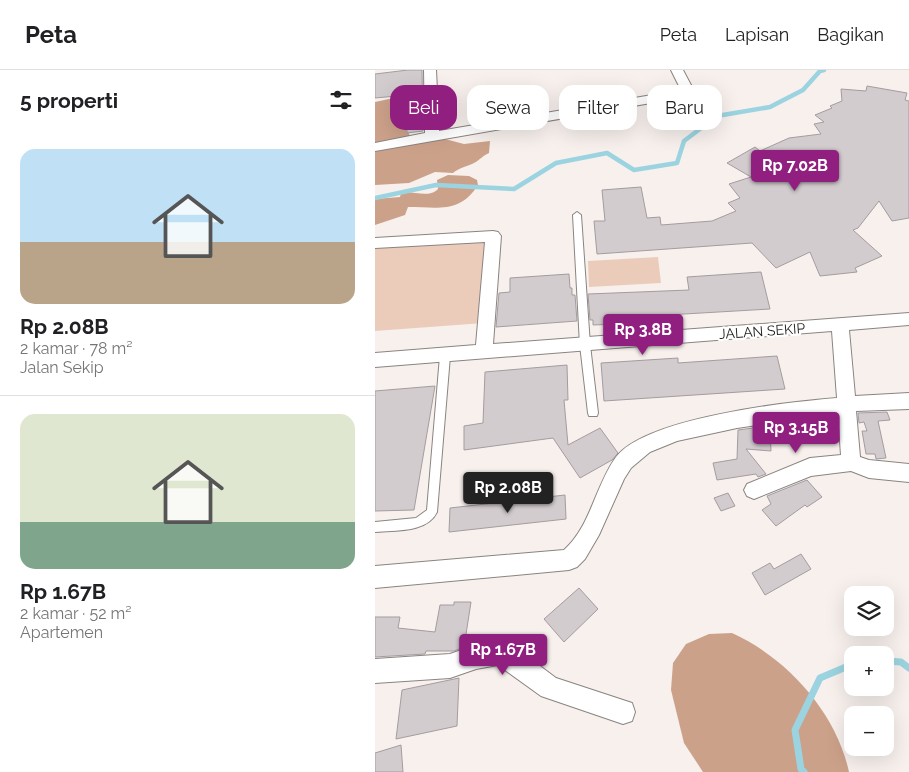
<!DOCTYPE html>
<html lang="id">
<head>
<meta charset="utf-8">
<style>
	body { margin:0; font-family:Raleway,sans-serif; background:#f2f2f2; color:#202124; height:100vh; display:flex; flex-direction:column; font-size:19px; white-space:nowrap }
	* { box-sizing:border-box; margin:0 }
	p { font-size:16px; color:#757577 }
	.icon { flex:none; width:28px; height:28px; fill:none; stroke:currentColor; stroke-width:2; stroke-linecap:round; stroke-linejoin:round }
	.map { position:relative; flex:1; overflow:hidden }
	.drawer { display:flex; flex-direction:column; background:#fff; width:375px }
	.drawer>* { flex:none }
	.guide { position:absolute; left:15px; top:15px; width:444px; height:45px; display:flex; gap:10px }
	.controls { position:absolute; left:469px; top:516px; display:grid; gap:10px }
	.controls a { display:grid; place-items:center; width:50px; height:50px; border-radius:10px; background:#fff; box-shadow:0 5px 20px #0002; font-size:25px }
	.price { position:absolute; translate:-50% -42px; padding:0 11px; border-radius:5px; background:#911f7f; color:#fff; font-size:16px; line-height:32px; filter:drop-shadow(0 1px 2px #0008) }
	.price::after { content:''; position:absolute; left:50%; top:30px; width:15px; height:11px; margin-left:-8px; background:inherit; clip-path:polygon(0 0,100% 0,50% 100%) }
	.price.on { background:#222; color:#fff }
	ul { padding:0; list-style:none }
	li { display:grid; align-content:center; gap:10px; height:265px; padding:0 20px }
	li+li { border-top:1px solid #e0e0e0 }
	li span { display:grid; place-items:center; height:155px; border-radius:15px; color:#555 }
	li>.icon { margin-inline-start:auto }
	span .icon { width:90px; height:90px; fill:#fffc; stroke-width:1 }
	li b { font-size:21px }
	h2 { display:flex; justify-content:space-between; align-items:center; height:60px; padding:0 20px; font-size:21px }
	.pill { padding:0 18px; border-radius:15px; background:#fff; box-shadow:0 5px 20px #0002; font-size:18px; line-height:45px }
	.pill.on { background:#911f7f; color:#fff }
	header { display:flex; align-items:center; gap:30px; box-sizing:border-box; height:70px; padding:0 25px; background:#fff; border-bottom:1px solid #e0e0e0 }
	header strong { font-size:24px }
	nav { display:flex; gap:28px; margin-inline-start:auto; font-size:18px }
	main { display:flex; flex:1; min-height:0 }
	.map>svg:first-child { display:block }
	.green { fill:#ebccbb }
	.forest { fill:#cca18a }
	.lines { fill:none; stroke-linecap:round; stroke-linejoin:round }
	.stream-far1 { stroke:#9bd4e0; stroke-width:4.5 }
	.stream { stroke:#9bd4e0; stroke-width:7 }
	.building { fill:#d2cccf; stroke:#a39da0 }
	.service-casing { stroke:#8a8481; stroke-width:2 }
	.minor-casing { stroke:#8a8481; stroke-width:2 }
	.service { fill:#fff; fill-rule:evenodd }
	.minor { fill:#fff; fill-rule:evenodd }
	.labels { text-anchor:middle; stroke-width:4.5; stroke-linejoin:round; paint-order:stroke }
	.street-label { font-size:14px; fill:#201e1d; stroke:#fff }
</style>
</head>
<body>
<header>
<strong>Peta</strong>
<nav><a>Peta</a><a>Lapisan</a><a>Bagikan</a></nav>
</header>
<main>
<section class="drawer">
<h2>5 properti<svg class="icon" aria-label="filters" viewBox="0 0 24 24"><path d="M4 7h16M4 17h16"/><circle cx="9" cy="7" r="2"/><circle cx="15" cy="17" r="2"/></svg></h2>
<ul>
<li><span style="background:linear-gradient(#bfe0f5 60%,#b9a48a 0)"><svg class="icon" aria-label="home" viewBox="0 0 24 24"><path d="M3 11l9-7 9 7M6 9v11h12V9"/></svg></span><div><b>Rp 2.08B</b><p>2 kamar · 78 m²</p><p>Jalan Sekip</p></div></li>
<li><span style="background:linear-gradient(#dfe7d0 70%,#7fa58c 0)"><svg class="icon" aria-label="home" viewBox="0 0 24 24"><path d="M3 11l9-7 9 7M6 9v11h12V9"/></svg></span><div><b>Rp 1.67B</b><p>2 kamar · 52 m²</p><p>Apartemen</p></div></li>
</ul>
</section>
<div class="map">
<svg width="534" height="702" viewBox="0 0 534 702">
	<rect width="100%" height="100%" fill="#f7f0ed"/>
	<g class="green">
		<polygon points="115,171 109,253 0,261 0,178"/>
		<polygon points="283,187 286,213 214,217 213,191"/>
	</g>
	<g class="forest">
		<path d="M14,29H29L28,44L35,67L70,69L89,74L115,71L114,83C107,86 104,91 97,94C90,97 84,98 78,103L60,102L34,113L0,115V32Z"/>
		<path d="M73,105L94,106L102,110L103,115C85,144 62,137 33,137L30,145L0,155V129L25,127L26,123C37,120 54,129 63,119L62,110Z"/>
		<path d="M357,563C412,588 461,642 474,702H328L309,673L296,620L298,593L311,574L334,564Z"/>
	</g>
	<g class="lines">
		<polyline class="stream-far1" points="0,128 61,115 139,119 181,93 232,83 259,100 302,93 309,71 342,46 395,37 428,20 445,1 449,0"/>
		<g class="stream">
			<polyline points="510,591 526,592 534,598"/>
			<polyline points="429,702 426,699 420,660 445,608 478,594"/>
		</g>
	</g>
	<g class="building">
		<polygon points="33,0 47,0 48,61 32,63 32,25 0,28 0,4"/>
		<polygon points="492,16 532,23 530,30 534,31 534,148 517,151 504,131 483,158 478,160 507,186 480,198 482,202 445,206 435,182 401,198 377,173 222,184 219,151 230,151 227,120 266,117 272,148 285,147 286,155 337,151 361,141 353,133 365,128 354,114 376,107 352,93 380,77 385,81 414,68 446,64 439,54 449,52 440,45 457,38 455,36 467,31 466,19 491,21"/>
		<polygon points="386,202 395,239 292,245 293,252 218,255 218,250 215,250 213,224 314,220 312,207"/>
		<polygon points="194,204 195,218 197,218 197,225 200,225 202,251 121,257 124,223 135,222 135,208"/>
		<polygon points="402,286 410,319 229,331 226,293 303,288 303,293"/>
		<polygon points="192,295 193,330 189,330 193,375 225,358 243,383 237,390 205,408 178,368 89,380 89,356 108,353 110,302"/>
		<polygon points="60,316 39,440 0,441 0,321"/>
		<polygon points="512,342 515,350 503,351 511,388 501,389 500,384 491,384 487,361 492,361 489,352 484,353 483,343"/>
		<polygon points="378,358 395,359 396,381 371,379 391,404 383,407 381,404 342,410 338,393 362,389 363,360"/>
		<polygon points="432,410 447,427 432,437 430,435 401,456 387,440 396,434 392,426"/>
		<polygon points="353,423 360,436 346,441 339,428"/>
		<polygon points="190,425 191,449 74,462 75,438"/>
		<polygon points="426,484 436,499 390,525 377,503 395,493 399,499"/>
		<polygon points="204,518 223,539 189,572 169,549"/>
		<polygon points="79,532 96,532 89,577 79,581 51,581 50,584 0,587 0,547 25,547 23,558 60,562 65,535 79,535"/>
		<polygon points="84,608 82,656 21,669 27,620"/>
		<polygon points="26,675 28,702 0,702 0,683"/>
	</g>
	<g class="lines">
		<g class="service-casing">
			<g id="service">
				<polygon points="202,142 206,145 215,275 223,343 222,346 214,346 213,343 205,275 198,145"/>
				<path d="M70,282L75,286L62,442C52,463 20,460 0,462V452L41,448L52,440L65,286Z"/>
			</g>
		</g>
		<g class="minor-casing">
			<g id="minor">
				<polygon points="49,0 61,0 64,61 295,22 304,16 296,0 308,0 317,17 299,29 0,81 0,73 50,63"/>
				<path d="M118,161L123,162L126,166L118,274L534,243V255L474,260L480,326L534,323V339L481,341L485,387L494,390L534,394V412L494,408L476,401L436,406L379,429L372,426L369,420L372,414L435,388L466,385L463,343L362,358L302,371L275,382L256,398L249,409L224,465L210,489L202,497L194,500L0,518V496L189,480C216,456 220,416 241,387C271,348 411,332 462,328L457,261L0,297V283L101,275L110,172L0,178V168Z"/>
				<polygon points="123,571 145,581 181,608 257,633 260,642 257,651 248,654 166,626 123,595 101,599 75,608 0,613 0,589 75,584 101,575"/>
			</g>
		</g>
		<use href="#service" class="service"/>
		<use href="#minor" class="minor"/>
	</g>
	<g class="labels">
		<g class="street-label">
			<text transform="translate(387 261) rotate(-4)" y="5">JALAN SEKIP</text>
		</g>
	</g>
</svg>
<div class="controls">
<a><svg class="icon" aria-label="layers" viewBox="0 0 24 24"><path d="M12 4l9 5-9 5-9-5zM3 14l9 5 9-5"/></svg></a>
<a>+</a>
<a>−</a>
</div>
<b class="price" style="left:420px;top:122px">Rp 7.02B</b>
<b class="price" style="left:268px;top:286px">Rp 3.8B</b>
<b class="price" style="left:421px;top:384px">Rp 3.15B</b>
<b class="price on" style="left:133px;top:444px">Rp 2.08B</b>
<b class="price" style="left:128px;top:606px">Rp 1.67B</b>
<div class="guide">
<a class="pill on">Beli</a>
<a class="pill">Sewa</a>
<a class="pill">Filter</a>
<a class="pill">Baru</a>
</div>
</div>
</main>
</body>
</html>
